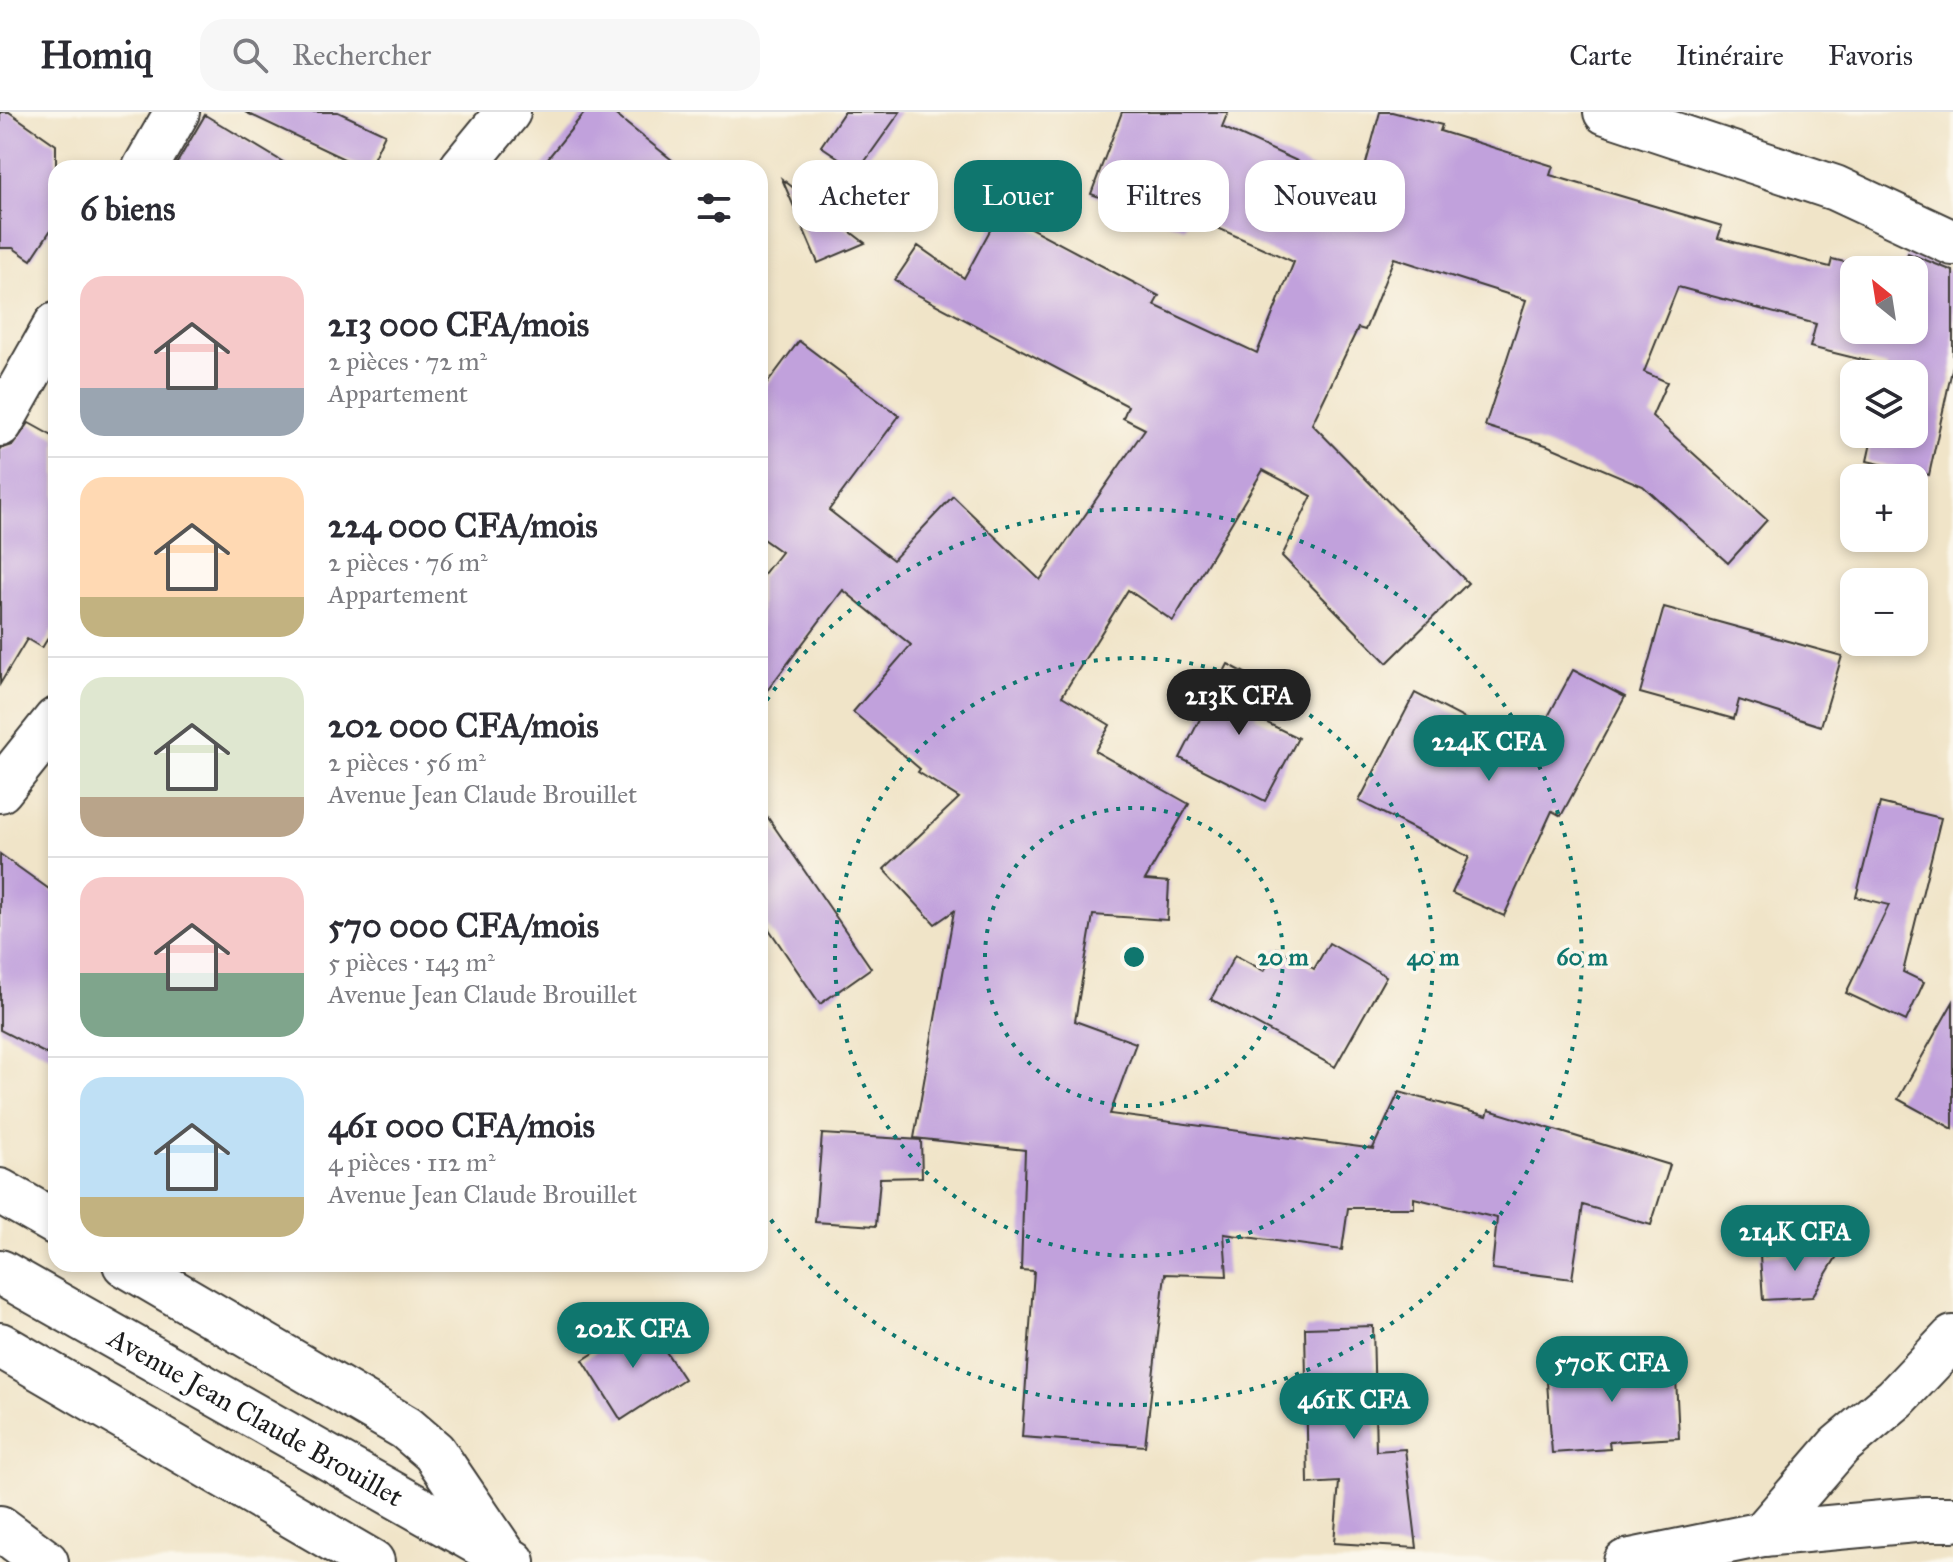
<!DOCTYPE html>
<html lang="fr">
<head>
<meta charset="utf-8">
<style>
	body { margin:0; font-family:"IM FELL Great Primer",serif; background:#f7f7f7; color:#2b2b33; height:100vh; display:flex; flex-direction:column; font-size:30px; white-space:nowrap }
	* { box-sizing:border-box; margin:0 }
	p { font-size:26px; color:#7c7c81 }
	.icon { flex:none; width:44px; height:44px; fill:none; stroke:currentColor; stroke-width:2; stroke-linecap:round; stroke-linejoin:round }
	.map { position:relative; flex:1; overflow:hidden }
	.sheet { position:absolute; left:48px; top:48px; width:720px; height:1112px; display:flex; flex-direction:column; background:#fff; border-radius:24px; box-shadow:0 4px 12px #0003 }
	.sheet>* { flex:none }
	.hud { position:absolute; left:792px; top:48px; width:760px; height:72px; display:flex; gap:16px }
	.needle { width:52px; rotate:330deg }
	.controls { position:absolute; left:1840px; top:144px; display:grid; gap:16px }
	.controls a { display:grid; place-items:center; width:88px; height:88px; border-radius:16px; background:#fff; box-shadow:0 4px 12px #0003; font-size:40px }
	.price { position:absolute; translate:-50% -68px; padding:0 18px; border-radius:28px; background:#0f766e; color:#fff; font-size:26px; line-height:52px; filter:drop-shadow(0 2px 4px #0008) }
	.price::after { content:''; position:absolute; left:50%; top:48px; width:24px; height:18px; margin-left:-12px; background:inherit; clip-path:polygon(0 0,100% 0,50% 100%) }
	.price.active { background:#222; color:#fff }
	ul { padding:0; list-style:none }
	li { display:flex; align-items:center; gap:24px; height:200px; padding:0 32px }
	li+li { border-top:2px solid #e1e1e2 }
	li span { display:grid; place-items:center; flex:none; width:224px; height:160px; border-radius:24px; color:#555 }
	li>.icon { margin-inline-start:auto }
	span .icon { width:96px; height:96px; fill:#fffc; stroke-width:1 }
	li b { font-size:34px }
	h2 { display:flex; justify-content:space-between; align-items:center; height:96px; padding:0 32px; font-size:34px }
	.pill { padding:0 28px; border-radius:24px; background:#fff; box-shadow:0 4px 12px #0003; font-size:28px; line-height:72px }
	.pill.active { background:#0f766e; color:#fff }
	header { display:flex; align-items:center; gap:48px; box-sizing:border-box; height:112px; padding:0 40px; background:#fff; border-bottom:2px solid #e1e1e2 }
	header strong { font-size:38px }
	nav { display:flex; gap:44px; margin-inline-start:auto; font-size:28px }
	.search { width:560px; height:72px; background:#f7f7f7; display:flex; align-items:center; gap:20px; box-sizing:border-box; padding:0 28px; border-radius:24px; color:#7c7c81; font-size:30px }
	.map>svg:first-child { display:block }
	.building { fill:#c1a1dc }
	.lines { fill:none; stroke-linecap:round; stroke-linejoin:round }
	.minor-casing { stroke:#3c3a36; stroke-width:48 }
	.primary-casing { stroke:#3c3a36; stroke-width:48 }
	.minor { stroke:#fff; stroke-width:44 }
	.primary { stroke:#fff; stroke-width:44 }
	.ring { fill:none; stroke:#0f766e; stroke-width:4; stroke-dasharray:4 8 }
	.labels { text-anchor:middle; stroke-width:7; stroke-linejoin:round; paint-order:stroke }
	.street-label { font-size:28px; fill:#1c1c1c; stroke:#fbf7ec }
	.centre { fill:#0f766e; stroke:#fbf7ec; stroke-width:4 }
	.ring-label { font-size:24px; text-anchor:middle; font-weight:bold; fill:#0f766e; stroke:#fbf7ec; stroke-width:7; stroke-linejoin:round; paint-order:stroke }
</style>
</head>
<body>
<header>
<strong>Homiq</strong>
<div class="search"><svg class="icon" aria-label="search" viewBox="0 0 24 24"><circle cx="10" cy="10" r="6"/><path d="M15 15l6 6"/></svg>Rechercher</div>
<nav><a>Carte</a><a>Itinéraire</a><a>Favoris</a></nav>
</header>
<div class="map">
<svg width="1953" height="1450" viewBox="0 0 1953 1450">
	<rect width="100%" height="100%" fill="#fbf7ec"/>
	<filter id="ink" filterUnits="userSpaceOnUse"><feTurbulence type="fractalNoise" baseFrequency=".0125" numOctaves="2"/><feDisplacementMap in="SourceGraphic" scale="16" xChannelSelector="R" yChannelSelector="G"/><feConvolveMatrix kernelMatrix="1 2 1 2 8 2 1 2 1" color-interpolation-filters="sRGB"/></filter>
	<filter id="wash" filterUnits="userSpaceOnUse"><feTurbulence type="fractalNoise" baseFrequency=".006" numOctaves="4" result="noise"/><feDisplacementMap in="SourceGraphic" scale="32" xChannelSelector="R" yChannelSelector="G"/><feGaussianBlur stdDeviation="1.8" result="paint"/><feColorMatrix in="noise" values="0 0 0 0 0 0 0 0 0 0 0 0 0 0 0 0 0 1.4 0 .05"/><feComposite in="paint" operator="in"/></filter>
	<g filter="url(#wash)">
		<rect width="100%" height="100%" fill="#f0e4c8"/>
		<g id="blocks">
			<g class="building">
				<polygon points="0,0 9,0 56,33 56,110 31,148 13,136 0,136"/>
				<polygon points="245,0 338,0 385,22 369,56 363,56"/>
				<polygon points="585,0 612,0 682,56 540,56"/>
				<polygon points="844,0 900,0 858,59 821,34"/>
				<polygon points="1122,0 1228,0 1222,15 1359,77 1380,0 1392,0 1442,13 1440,19 1553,54 1550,63 1722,114 1718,126 1830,155 1832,147 1878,158 1854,158 1854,218 1914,218 1914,158 1901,158 1908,141 1953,159 1953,253 1929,363 1867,349 1873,322 1914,322 1914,262 1886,262 1887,254 1810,235 1816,212 1678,175 1644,260 1667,270 1652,304 1767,408 1728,451 1643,374 1546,333 1485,314 1526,188 1394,146 1365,218 1358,216 1312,312 1468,471 1387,551 1282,444 1312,384 1263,358 1173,509 1128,478 1062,584 1110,613 1095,639 1189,692 1145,768 1169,770 1167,808 1093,803 1075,909 1136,931 1110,1002 1375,1037 1373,1036 1399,980 1487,1004 1489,998 1670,1053 1651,1113 1583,1093 1572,1167 1492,1157 1497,1106 1414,1086 1414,1096 1348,1096 1342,1138 1224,1122 1227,1164 1165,1162 1145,1334 1022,1325 1034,1159 1021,1158 1025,1038 914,1026 954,799 935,812 884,757 959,686 918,660 920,657 853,600 911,533 843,478 760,588 760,467 781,440 760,425 760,281 799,229 899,304 829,398 893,448 953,384 1040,468 1145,317 1123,306 1128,294 916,182 895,168 918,134 964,166 1000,100 1159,184 1154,193 1257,241 1294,150 1189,103 1184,116 1091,82"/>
				<polygon points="205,3 293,56 174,56"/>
				<polygon points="782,67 865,131 818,151"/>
				<polygon points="29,311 56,326 56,513 42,536 27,527 0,572 0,337 13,333"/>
				<polygon points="1664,495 1842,544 1821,614 1739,588 1734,607 1640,581"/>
				<polygon points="1228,552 1271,575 1255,605 1298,626 1265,689 1180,646"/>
				<polygon points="1573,558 1625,585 1561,704 1552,699 1504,804 1452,781 1469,745 1359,689 1415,581 1529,640"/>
				<polygon points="1880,691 1941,706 1903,860 1924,870 1906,909 1846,881 1889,793 1856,785"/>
				<polygon points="760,694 871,856 820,892 760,804"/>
				<polygon points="0,742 56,782 56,947 0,918"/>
				<polygon points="1329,831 1386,864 1335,955 1211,887 1235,843 1264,859 1277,836 1314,857"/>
				<polygon points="1953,890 1953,1017 1898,987"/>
				<polygon points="822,1022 921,1028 922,1065 880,1066 876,1114 815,1110"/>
				<polygon points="1842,1136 1812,1185 1763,1188 1760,1144"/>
				<polygon points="645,1208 684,1267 621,1308 583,1248"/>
				<polygon points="1373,1214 1376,1339 1405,1337 1417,1436 1334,1431 1339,1370 1308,1372 1305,1216"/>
				<polygon points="1675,1246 1679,1326 1609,1330 1610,1337 1552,1341 1546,1255"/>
			</g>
		</g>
	</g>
	<g filter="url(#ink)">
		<use href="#blocks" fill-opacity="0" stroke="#3c3a36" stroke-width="2"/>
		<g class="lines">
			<g class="minor-casing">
				<g id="minor">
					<polyline points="1606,0 1835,76 1953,131"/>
					<polyline points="145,56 177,0"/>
					<polyline points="462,56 508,0"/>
					<polyline points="0,312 56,213"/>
					<polyline points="0,678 56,608"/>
					<polyline points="0,1079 56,1111"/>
					<polyline points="125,1152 406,1316 434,1340 506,1446"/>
					<polyline points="0,1416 46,1450"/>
					<polyline points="1763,1422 1839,1334 1896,1286 1953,1226"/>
					<polyline points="1626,1450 1763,1422 1926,1407 1953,1407"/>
				</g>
			</g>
			<g class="primary-casing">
				<g id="primary">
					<path id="s1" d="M0,1160L513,1450"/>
					<polyline points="0,1233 372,1450"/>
				</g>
			</g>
			<use href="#minor" class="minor"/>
			<use href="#primary" class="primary"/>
		</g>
	</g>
	<g class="ring">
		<circle cx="1134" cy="845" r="149"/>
		<circle cx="1134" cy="845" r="299"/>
		<path d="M760 598A448 448 0 1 1 760 1092"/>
	</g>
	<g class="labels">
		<g class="street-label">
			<text dy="10" stroke="none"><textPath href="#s1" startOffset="294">Avenue Jean Claude Brouillet</textPath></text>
		</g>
	</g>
	<circle cx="1134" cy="845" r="12" class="centre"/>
	<g class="ring-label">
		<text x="1283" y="853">20 m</text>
		<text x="1433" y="853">40 m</text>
		<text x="1582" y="853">60 m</text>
	</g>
</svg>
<div class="controls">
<a><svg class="needle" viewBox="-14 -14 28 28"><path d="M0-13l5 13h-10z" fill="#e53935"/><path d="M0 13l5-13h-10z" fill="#7c7c81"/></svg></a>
<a><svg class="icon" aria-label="layers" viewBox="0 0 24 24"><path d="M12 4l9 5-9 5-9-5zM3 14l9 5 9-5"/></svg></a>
<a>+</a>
<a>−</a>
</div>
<b class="price active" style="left:1239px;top:625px">213K CFA</b>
<b class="price" style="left:1489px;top:671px">224K CFA</b>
<b class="price" style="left:1795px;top:1161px">214K CFA</b>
<b class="price" style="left:633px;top:1258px">202K CFA</b>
<b class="price" style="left:1612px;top:1292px">570K CFA</b>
<b class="price" style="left:1354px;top:1329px">461K CFA</b>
<div class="hud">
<a class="pill">Acheter</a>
<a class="pill active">Louer</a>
<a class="pill">Filtres</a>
<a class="pill">Nouveau</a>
</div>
<section class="sheet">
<h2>6 biens<svg class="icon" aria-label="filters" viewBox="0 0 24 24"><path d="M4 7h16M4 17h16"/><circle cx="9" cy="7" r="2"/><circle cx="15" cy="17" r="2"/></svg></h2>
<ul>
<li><span style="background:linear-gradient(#f6c9c9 70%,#9aa5b1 0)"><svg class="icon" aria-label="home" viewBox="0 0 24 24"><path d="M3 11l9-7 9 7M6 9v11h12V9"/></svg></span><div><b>213 000 CFA/mois</b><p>2 pièces · 72 m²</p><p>Appartement</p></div></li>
<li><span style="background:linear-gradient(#ffd9b3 75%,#c2b280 0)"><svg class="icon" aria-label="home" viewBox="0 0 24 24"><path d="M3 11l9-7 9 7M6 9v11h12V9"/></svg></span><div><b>224 000 CFA/mois</b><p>2 pièces · 76 m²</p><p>Appartement</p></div></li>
<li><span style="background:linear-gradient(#dfe7d0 75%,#b9a48a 0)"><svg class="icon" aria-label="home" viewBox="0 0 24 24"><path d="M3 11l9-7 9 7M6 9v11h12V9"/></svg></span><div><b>202 000 CFA/mois</b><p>2 pièces · 56 m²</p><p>Avenue Jean Claude Brouillet</p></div></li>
<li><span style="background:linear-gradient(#f6c9c9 60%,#7fa58c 0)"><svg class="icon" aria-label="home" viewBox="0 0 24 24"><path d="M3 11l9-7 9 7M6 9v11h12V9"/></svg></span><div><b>570 000 CFA/mois</b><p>5 pièces · 143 m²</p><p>Avenue Jean Claude Brouillet</p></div></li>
<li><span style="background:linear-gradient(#bfe0f5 75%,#c2b280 0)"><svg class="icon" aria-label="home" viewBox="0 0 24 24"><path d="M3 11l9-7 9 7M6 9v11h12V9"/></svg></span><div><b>461 000 CFA/mois</b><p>4 pièces · 112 m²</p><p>Avenue Jean Claude Brouillet</p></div></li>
</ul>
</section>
</div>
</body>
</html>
